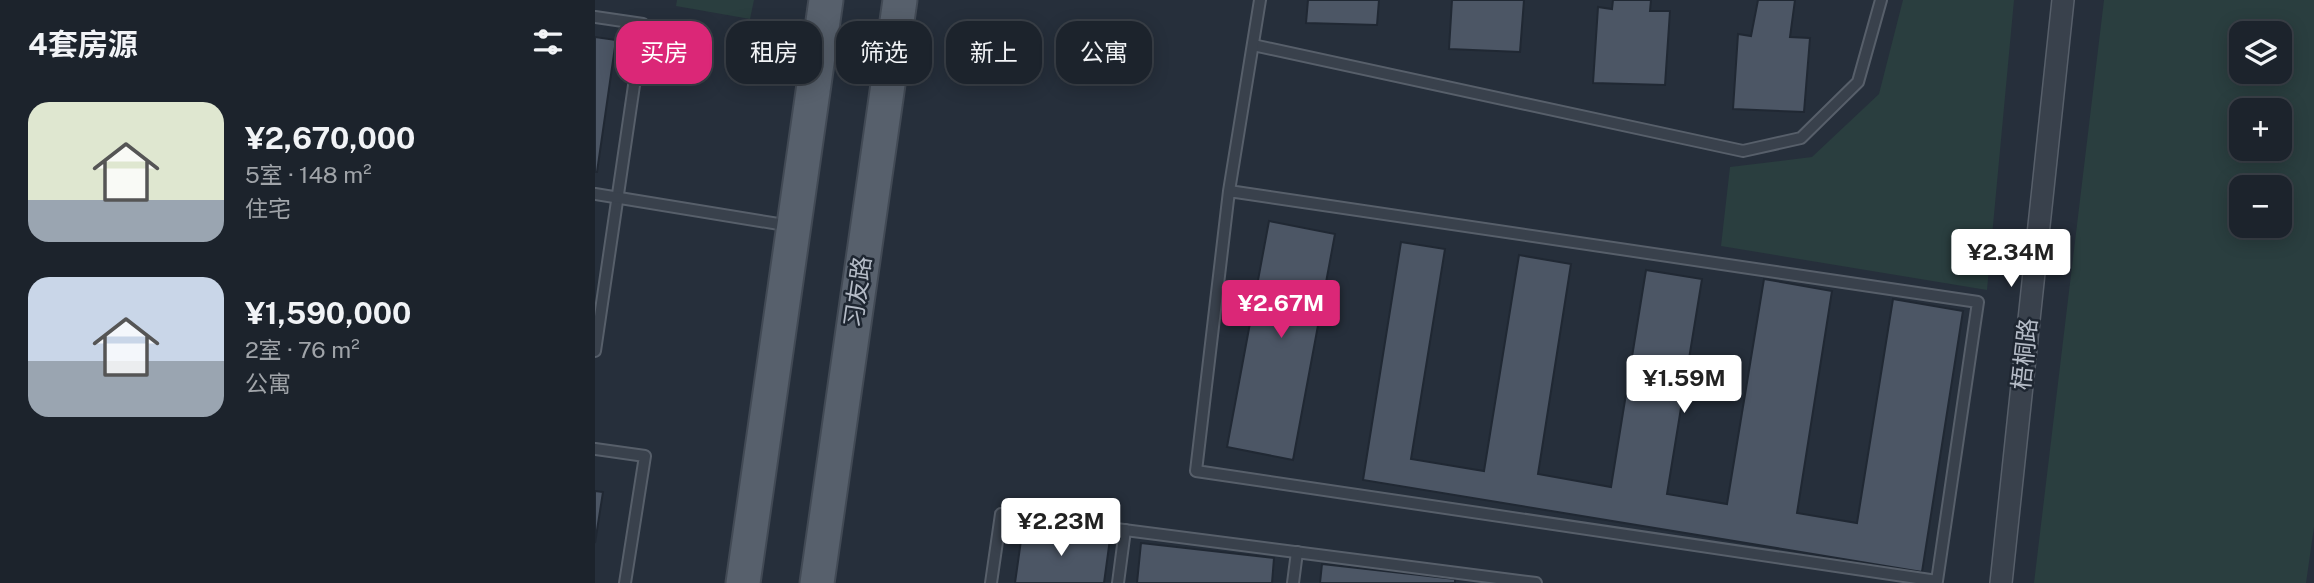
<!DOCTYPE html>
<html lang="zh">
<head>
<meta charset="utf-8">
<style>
	body { margin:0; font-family:"Public Sans","Noto Sans SC",sans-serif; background:#252b34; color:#f1f3f6; height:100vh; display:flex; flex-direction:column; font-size:26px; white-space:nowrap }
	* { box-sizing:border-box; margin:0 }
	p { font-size:23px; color:#a0a4a9 }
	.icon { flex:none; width:38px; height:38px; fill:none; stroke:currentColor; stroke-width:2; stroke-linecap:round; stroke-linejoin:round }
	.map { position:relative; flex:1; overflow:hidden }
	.sheet { display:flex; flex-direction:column; background:#1c232c; width:595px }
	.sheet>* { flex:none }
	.guide { position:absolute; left:21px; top:21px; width:665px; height:63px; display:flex; gap:14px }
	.fabs { position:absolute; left:1634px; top:21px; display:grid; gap:14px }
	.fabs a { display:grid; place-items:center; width:63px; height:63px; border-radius:14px; background:#1c232c; box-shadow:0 4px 18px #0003,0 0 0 2px #3a4048; font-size:35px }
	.price { position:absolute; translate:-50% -60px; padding:0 16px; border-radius:7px; background:#fff; color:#222; font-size:23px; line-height:46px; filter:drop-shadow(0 2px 4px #0008) }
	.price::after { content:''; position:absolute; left:50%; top:42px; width:21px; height:16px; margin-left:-10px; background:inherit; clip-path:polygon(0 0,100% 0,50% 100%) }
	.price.active { background:#db2777; color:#fff }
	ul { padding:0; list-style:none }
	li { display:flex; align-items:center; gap:21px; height:175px; padding:0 28px }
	li span { display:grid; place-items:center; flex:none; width:196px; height:140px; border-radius:21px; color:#555 }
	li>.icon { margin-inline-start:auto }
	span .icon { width:84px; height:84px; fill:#fffc; stroke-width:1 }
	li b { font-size:30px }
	h2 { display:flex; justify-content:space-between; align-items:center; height:84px; padding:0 28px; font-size:30px }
	.tag { padding:0 24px; border-radius:21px; background:#1c232c; box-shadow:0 4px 18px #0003,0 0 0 2px #3a4048; font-size:24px; line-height:63px }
	.tag.active { background:#db2777; color:#fff }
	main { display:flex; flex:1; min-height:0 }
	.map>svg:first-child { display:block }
	.green { fill:#2a3e3f; fill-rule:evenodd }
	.building { fill:#4c5665; stroke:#202833; stroke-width:2 }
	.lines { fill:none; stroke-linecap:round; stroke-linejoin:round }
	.lane-casing { stroke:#575f6a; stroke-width:14 }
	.street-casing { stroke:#575f6a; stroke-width:24 }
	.primary-casing { stroke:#424a55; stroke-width:37 }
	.lane { stroke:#39414c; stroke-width:10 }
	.street { stroke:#39414c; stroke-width:21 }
	.primary { stroke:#57606c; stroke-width:33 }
	.labels { text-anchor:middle; stroke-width:5; stroke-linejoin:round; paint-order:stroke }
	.street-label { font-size:24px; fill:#b5bcc7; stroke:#1e2631 }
</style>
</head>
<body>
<main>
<section class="sheet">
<h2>4套房源<svg class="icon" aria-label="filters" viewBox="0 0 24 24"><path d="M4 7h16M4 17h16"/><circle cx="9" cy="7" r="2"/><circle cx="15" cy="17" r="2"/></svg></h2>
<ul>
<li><span style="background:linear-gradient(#dfe7d0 70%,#9aa5b1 0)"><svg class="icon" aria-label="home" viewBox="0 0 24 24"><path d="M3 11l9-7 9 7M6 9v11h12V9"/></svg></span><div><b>¥2,670,000</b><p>5室 · 148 m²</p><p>住宅</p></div></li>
<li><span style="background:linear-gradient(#c9d6e8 60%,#9aa5b1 0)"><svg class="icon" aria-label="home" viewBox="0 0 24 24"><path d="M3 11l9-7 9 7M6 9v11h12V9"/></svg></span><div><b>¥1,590,000</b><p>2室 · 76 m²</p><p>公寓</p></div></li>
</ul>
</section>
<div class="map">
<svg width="1719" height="583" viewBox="0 0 1719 583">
	<rect width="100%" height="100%" fill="#262f3b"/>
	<g class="green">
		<polygon points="82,0 159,0 155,19 81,6"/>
		<polygon points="1308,0 1419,0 1392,290 1126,246 1135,167 1217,157 1284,94"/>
		<path d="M1509,0H1719V527L1711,583H1439ZM1685,33V72H1647V33ZM1685,110V149H1647V110ZM1685,187V226H1647V187Z"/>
	</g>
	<g class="building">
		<polygon points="713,0 784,0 782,25 711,23"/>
		<polygon points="857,0 929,0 925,52 854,49"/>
		<polygon points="1018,0 1056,0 1055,11 1075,11 1070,85 998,83 1003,7 1017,9"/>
		<polygon points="1163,0 1200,0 1195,37 1215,38 1209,112 1138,109 1143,34 1156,36"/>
		<polygon points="0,37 21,40 2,172 0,172"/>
		<polygon points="674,221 740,234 698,460 632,447"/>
		<polygon points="806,242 850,249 816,459 889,471 924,255 976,264 943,474 1016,487 1051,270 1107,279 1072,494 1132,504 1169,279 1237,291 1202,513 1262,523 1298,299 1368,311 1327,572 768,480"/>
		<polygon points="0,491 8,492 0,543"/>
		<polygon points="428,526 515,539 509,583 420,583"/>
		<polygon points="546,543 679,558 677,583 542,583"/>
		<polygon points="727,564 860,579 860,583 725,583"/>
	</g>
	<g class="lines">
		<g class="lane-casing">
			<g id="lane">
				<polyline points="0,17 48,24 0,351"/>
				<polyline points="658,45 1148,151 1206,138 1263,82 1286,0"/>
				<polyline points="634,191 1383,302 1342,581 601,471 634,191 665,0"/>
				<polyline points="0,194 196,226"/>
				<polyline points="0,449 50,456 30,583"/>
				<polyline points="396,583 406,514 941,583"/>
				<polyline points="523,583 530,530"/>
				<polyline points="698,583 702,552"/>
			</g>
		</g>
		<g class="street-casing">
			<polyline id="street" points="1406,583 1468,0"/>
		</g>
		<g class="primary-casing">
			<g id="primary">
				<polyline points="148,583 231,0"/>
				<polyline points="222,583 305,0"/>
			</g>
		</g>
		<use href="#lane" class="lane"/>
		<use href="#street" class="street"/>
		<use href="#primary" class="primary"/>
	</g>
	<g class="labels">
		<g class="street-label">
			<text transform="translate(263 292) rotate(-82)" y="8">习友路</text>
			<text transform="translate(1430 354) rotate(-84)" y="8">梧桐路</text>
		</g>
	</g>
</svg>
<div class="fabs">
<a><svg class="icon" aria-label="layers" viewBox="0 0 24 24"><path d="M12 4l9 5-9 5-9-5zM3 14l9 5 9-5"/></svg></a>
<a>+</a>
<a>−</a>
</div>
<b class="price" style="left:1416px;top:289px">¥2.34M</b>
<b class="price active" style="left:686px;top:340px">¥2.67M</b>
<b class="price" style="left:1089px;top:415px">¥1.59M</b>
<b class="price" style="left:466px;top:558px">¥2.23M</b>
<div class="guide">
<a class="tag active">买房</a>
<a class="tag">租房</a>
<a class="tag">筛选</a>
<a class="tag">新上</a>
<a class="tag">公寓</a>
</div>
</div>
</main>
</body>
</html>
